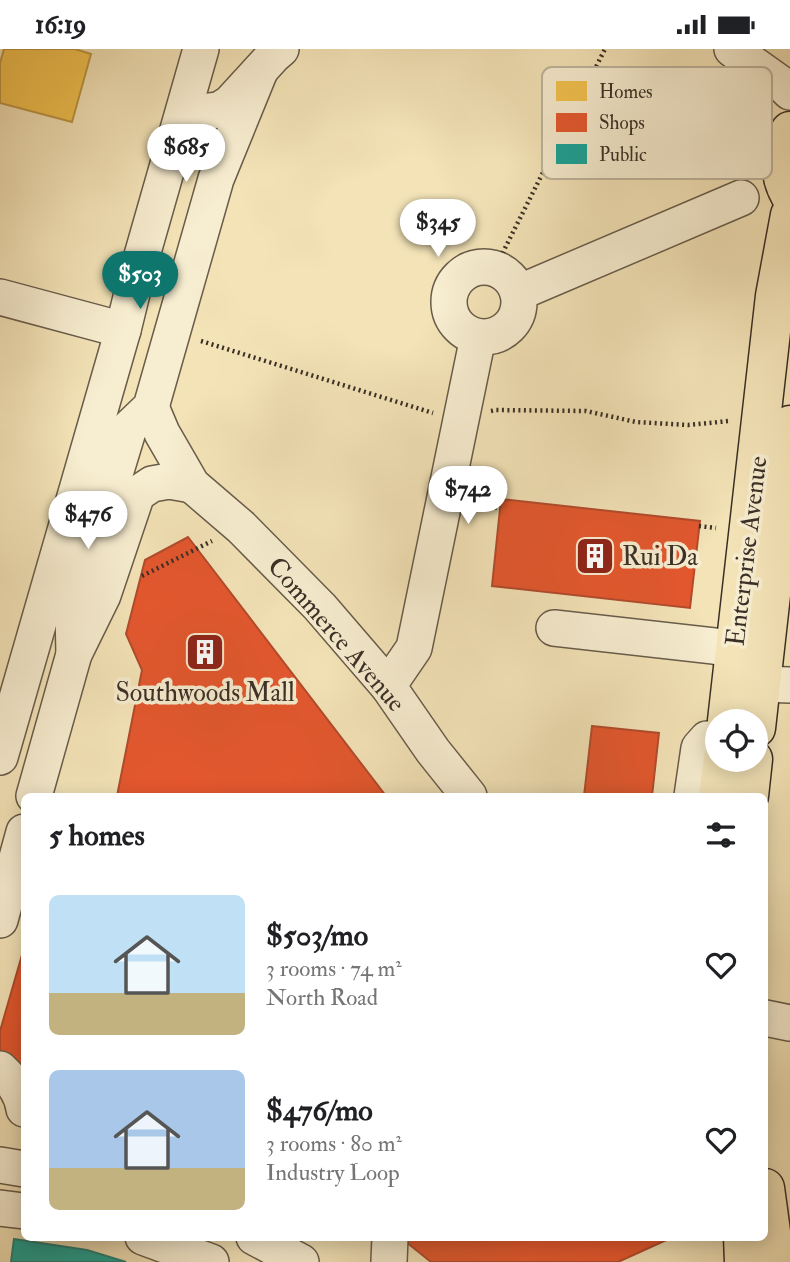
<!DOCTYPE html>
<html lang="en">
<head>
<meta charset="utf-8">
<style>
	body { margin:0; font-family:"IM FELL Double Pica",serif; background:#f6f6f6; color:#202124; height:100vh; display:flex; flex-direction:column; font-size:26px; white-space:nowrap }
	* { box-sizing:border-box; margin:0 }
	p { font-size:23px; color:#757577 }
	.icon { flex:none; width:38px; height:38px; fill:none; stroke:currentColor; stroke-width:2; stroke-linecap:round; stroke-linejoin:round }
	.map { position:relative; flex:1; overflow:hidden }
	.sheet { position:absolute; left:21px; top:744px; width:747px; height:448px; display:flex; flex-direction:column; background:#fff; border-radius:10px; box-shadow:0 4px 18px #0003 }
	.sheet>* { flex:none }
	.buttons { position:absolute; left:705px; top:660px; display:grid; gap:14px }
	.buttons a { display:grid; place-items:center; width:63px; height:63px; border-radius:50%; background:#fff; box-shadow:0 4px 18px #0003; font-size:35px }
	.price { position:absolute; translate:-50% -60px; padding:0 16px; border-radius:24px; background:#fff; color:#222; font-size:23px; line-height:46px; filter:drop-shadow(0 2px 4px #0008) }
	.price::after { content:''; position:absolute; left:50%; top:42px; width:21px; height:16px; margin-left:-10px; background:inherit; clip-path:polygon(0 0,100% 0,50% 100%) }
	.price.on { background:#0f766e; color:#fff }
	ul { padding:0; list-style:none }
	li { display:flex; align-items:center; gap:21px; height:175px; padding:0 28px }
	li span { display:grid; place-items:center; flex:none; width:196px; height:140px; border-radius:10px; color:#555 }
	li>.icon { margin-inline-start:auto }
	span .icon { width:84px; height:84px; fill:#fffc; stroke-width:1 }
	li b { font-size:30px }
	h2 { display:flex; justify-content:space-between; align-items:center; height:84px; padding:0 28px; font-size:30px }
	.status { display:flex; justify-content:space-between; align-items:center; height:49px; padding:0 35px; background:#fff; direction:ltr }
	.status svg { height:19px; fill:currentColor }
	.map>svg:first-child { display:block }
	.homes { fill:#f2c14e; stroke:#bb9542; stroke-width:2 }
	.shops { fill:#e4572e; stroke:#b14b2c; stroke-width:2 }
	.public { fill:#17a398; stroke:#228076; stroke-width:2 }
	.lines { fill:none; stroke-linecap:round; stroke-linejoin:round }
	.minor-casing { stroke:#685c4a; stroke-width:38 }
	.major-casing { stroke:#3a2f26; stroke-width:41 }
	.path { stroke:#3a2f26; stroke-width:4.5; stroke-dasharray:2 3.5; stroke-linecap:butt }
	.minor { stroke:#f7edd0; stroke-width:35 }
	.major { stroke:#f3e3b7; stroke-width:38 }
	.labels { text-anchor:middle; stroke-width:7; stroke-linejoin:round; paint-order:stroke }
	.street-label { font-size:26px; fill:#3a2f26; stroke:#f7edd0 }
	.poi-label { font-size:26px; fill:#3a2f26; stroke:#f7edd0; text-anchor:start }
	.key { fill:#f7edd0; stroke:#beb49d; stroke-width:2 }
	.key-label { font-size:19px; fill:#3a2f26 }
</style>
</head>
<body>
<div class="status"><b>16:19</b><svg viewBox="0 0 49 12"><path d="M0 12V9h3v3zM5 12V6h3v6zM10 12V3h3v9zM15 12V0h3v12zM26 1h20v11H26zM47 4h2v5h-2z"/></svg></div>
<div class="map">
<svg width="790" height="1213" viewBox="0 0 790 1213">
	<rect width="100%" height="100%" fill="#f3e3b7"/>
	<filter id="stains"><feTurbulence type="fractalNoise" baseFrequency=".00286" numOctaves="4"/><feColorMatrix values="0 0 0 0 .2 0 0 0 0 .09 0 0 0 0 .02 0 0 0 .5 -.17"/></filter>
	<radialGradient id="worn" r=".72"><stop offset=".6" stop-color="#630" stop-opacity="0"/><stop offset="1" stop-color="#630" stop-opacity=".3"/></radialGradient>
	<polygon class="homes" points="4,0 75,0 91,5 72,73 0,54 0,14"/>
	<g class="shops">
		<polygon points="501,450 700,472 690,559 492,537"/>
		<polygon points="188,488 386,747 117,747 142,621 126,585 145,511"/>
		<polygon points="592,677 659,684 652,747 584,747"/>
		<polygon points="24,899 24,1058 0,1037 0,982"/>
		<polygon points="400,1188 673,1188 618,1213 431,1213"/>
	</g>
	<polygon class="public" points="14,1190 87,1201 126,1213 11,1213"/>
	<g class="lines">
		<g class="minor-casing">
			<g id="minor">
				<polyline points="732,0 784,37 790,43"/>
				<polyline points="183,65 219,61 230,54 274,6 281,0"/>
				<circle cx="484" cy="253" r="35"/>
				<polyline points="518,244 741,149"/>
				<polyline points="0,248 123,281"/>
				<polyline points="151,358 162,384 192,436 241,478 320,558 388,637 433,702 469,747"/>
				<polyline points="554,579 714,597 734,601"/>
				<polyline points="74,605 73,563 129,379 151,358 216,130 260,22"/>
				<polyline points="761,635 790,636"/>
				<polyline points="388,637 414,599 478,288"/>
				<polyline points="0,708 123,281 137,224 201,0"/>
				<polyline points="34,747 74,605 103,546 137,445 152,435 169,432 192,436"/>
				<polyline points="692,747 699,699 707,690 718,690"/>
				<polyline points="0,871 24,783"/>
				<polyline points="765,969 790,974"/>
				<path d="M0,1020C12,1031 22,1045 24,1060"/>
				<polyline points="0,1116 24,1120"/>
				<polyline points="0,1159 24,1162"/>
				<polyline points="143,1188 211,1213"/>
				<polyline points="254,1188 301,1213"/>
				<polyline points="389,1213 390,1188"/>
			</g>
		</g>
		<g class="major-casing">
			<g id="major">
				<path d="M790,82C779,103 778,125 790,146"/>
				<polyline points="727,672 775,247 790,166"/>
				<polyline points="756,679 790,376"/>
				<polyline points="718,747 723,710"/>
				<polyline points="749,747 753,710"/>
				<polyline points="765,1139 771,1183 772,1213"/>
				<polyline points="743,1188 744,1213"/>
			</g>
		</g>
		<g class="path">
			<polyline points="495,219 605,0"/>
			<polyline points="201,292 433,364"/>
			<polyline points="491,362 496,361 586,362 636,373 688,376 729,372"/>
			<polyline points="473,456 500,459"/>
			<polyline points="699,477 716,479"/>
			<polyline points="142,527 212,492"/>
		</g>
		<use href="#minor" class="minor"/>
		<use href="#major" class="major"/>
	</g>
	<defs>
		<g id="building-square" transform="scale(2.0125)"><rect x="-9" y="-9" width="18" height="18" rx="4" fill="#8f2418" stroke="#f7edd0"/><path d="M-4-6H4V6H1V3H-1V6H-4ZM-2.5-4.3h1.7v1.8h-1.7ZM.8-4.3h1.7v1.8H.8ZM-2.5-1h1.7V.8h-1.7ZM.8-1h1.7V.8H.8Z" fill="#fff"/></g>
	</defs>
	<g fill-rule="evenodd">
		<use href="#building-square" x="595" y="507"/>
		<use href="#building-square" x="205" y="603"/>
	</g>
	<g class="labels">
		<g class="street-label">
			<text transform="translate(746 502) rotate(-83)" y="9">Enterprise Avenue</text>
			<text transform="translate(337 585) rotate(49)" y="9">Commerce Avenue</text>
		</g>
		<g class="poi-label">
			<text x="622" y="516">Rui Da</text>
			<text x="205" y="652" text-anchor="middle">Southwoods Mall</text>
		</g>
	</g>
	<rect x="542" y="18" width="230" height="112" rx="10" class="key"/>
	<rect x="556" y="32" width="31" height="20" fill="#f2c14e"/>
	<rect x="556" y="64" width="31" height="19" fill="#e4572e"/>
	<rect x="556" y="95" width="31" height="20" fill="#17a398"/>
	<g class="key-label">
		<text x="599" y="49">Homes</text>
		<text x="599" y="80">Shops</text>
		<text x="599" y="112">Public</text>
	</g>
	<rect width="100%" height="100%" filter="url(#stains)"/>
	<rect width="100%" height="100%" fill="url(#worn)"/>
</svg>
<div class="buttons">
<a><svg class="icon" aria-label="locate" viewBox="0 0 24 24"><circle cx="12" cy="12" r="6"/><path d="M12 2v4M12 18v4M2 12h4M18 12h4"/></svg></a>
</div>
<b class="price" style="left:186px;top:135px">$685</b>
<b class="price" style="left:438px;top:210px">$345</b>
<b class="price on" style="left:140px;top:262px">$503</b>
<b class="price" style="left:468px;top:477px">$742</b>
<b class="price" style="left:88px;top:502px">$476</b>
<section class="sheet">
<h2>5 homes<svg class="icon" aria-label="filters" viewBox="0 0 24 24"><path d="M4 7h16M4 17h16"/><circle cx="9" cy="7" r="2"/><circle cx="15" cy="17" r="2"/></svg></h2>
<ul>
<li><span style="background:linear-gradient(#bfe0f5 70%,#c2b280 0)"><svg class="icon" aria-label="home" viewBox="0 0 24 24"><path d="M3 11l9-7 9 7M6 9v11h12V9"/></svg></span><div><b>$503/mo</b><p>3 rooms · 74 m²</p><p>North Road</p></div><svg class="icon" aria-label="heart" viewBox="0 0 24 24"><path d="M12 20l-8-8c-3-5 5-10 8-4 3-6 11-1 8 4z"/></svg></li>
<li><span style="background:linear-gradient(#a9c7e8 70%,#c2b280 0)"><svg class="icon" aria-label="home" viewBox="0 0 24 24"><path d="M3 11l9-7 9 7M6 9v11h12V9"/></svg></span><div><b>$476/mo</b><p>3 rooms · 80 m²</p><p>Industry Loop</p></div><svg class="icon" aria-label="heart" viewBox="0 0 24 24"><path d="M12 20l-8-8c-3-5 5-10 8-4 3-6 11-1 8 4z"/></svg></li>
</ul>
</section>
</div>
</body>
</html>
